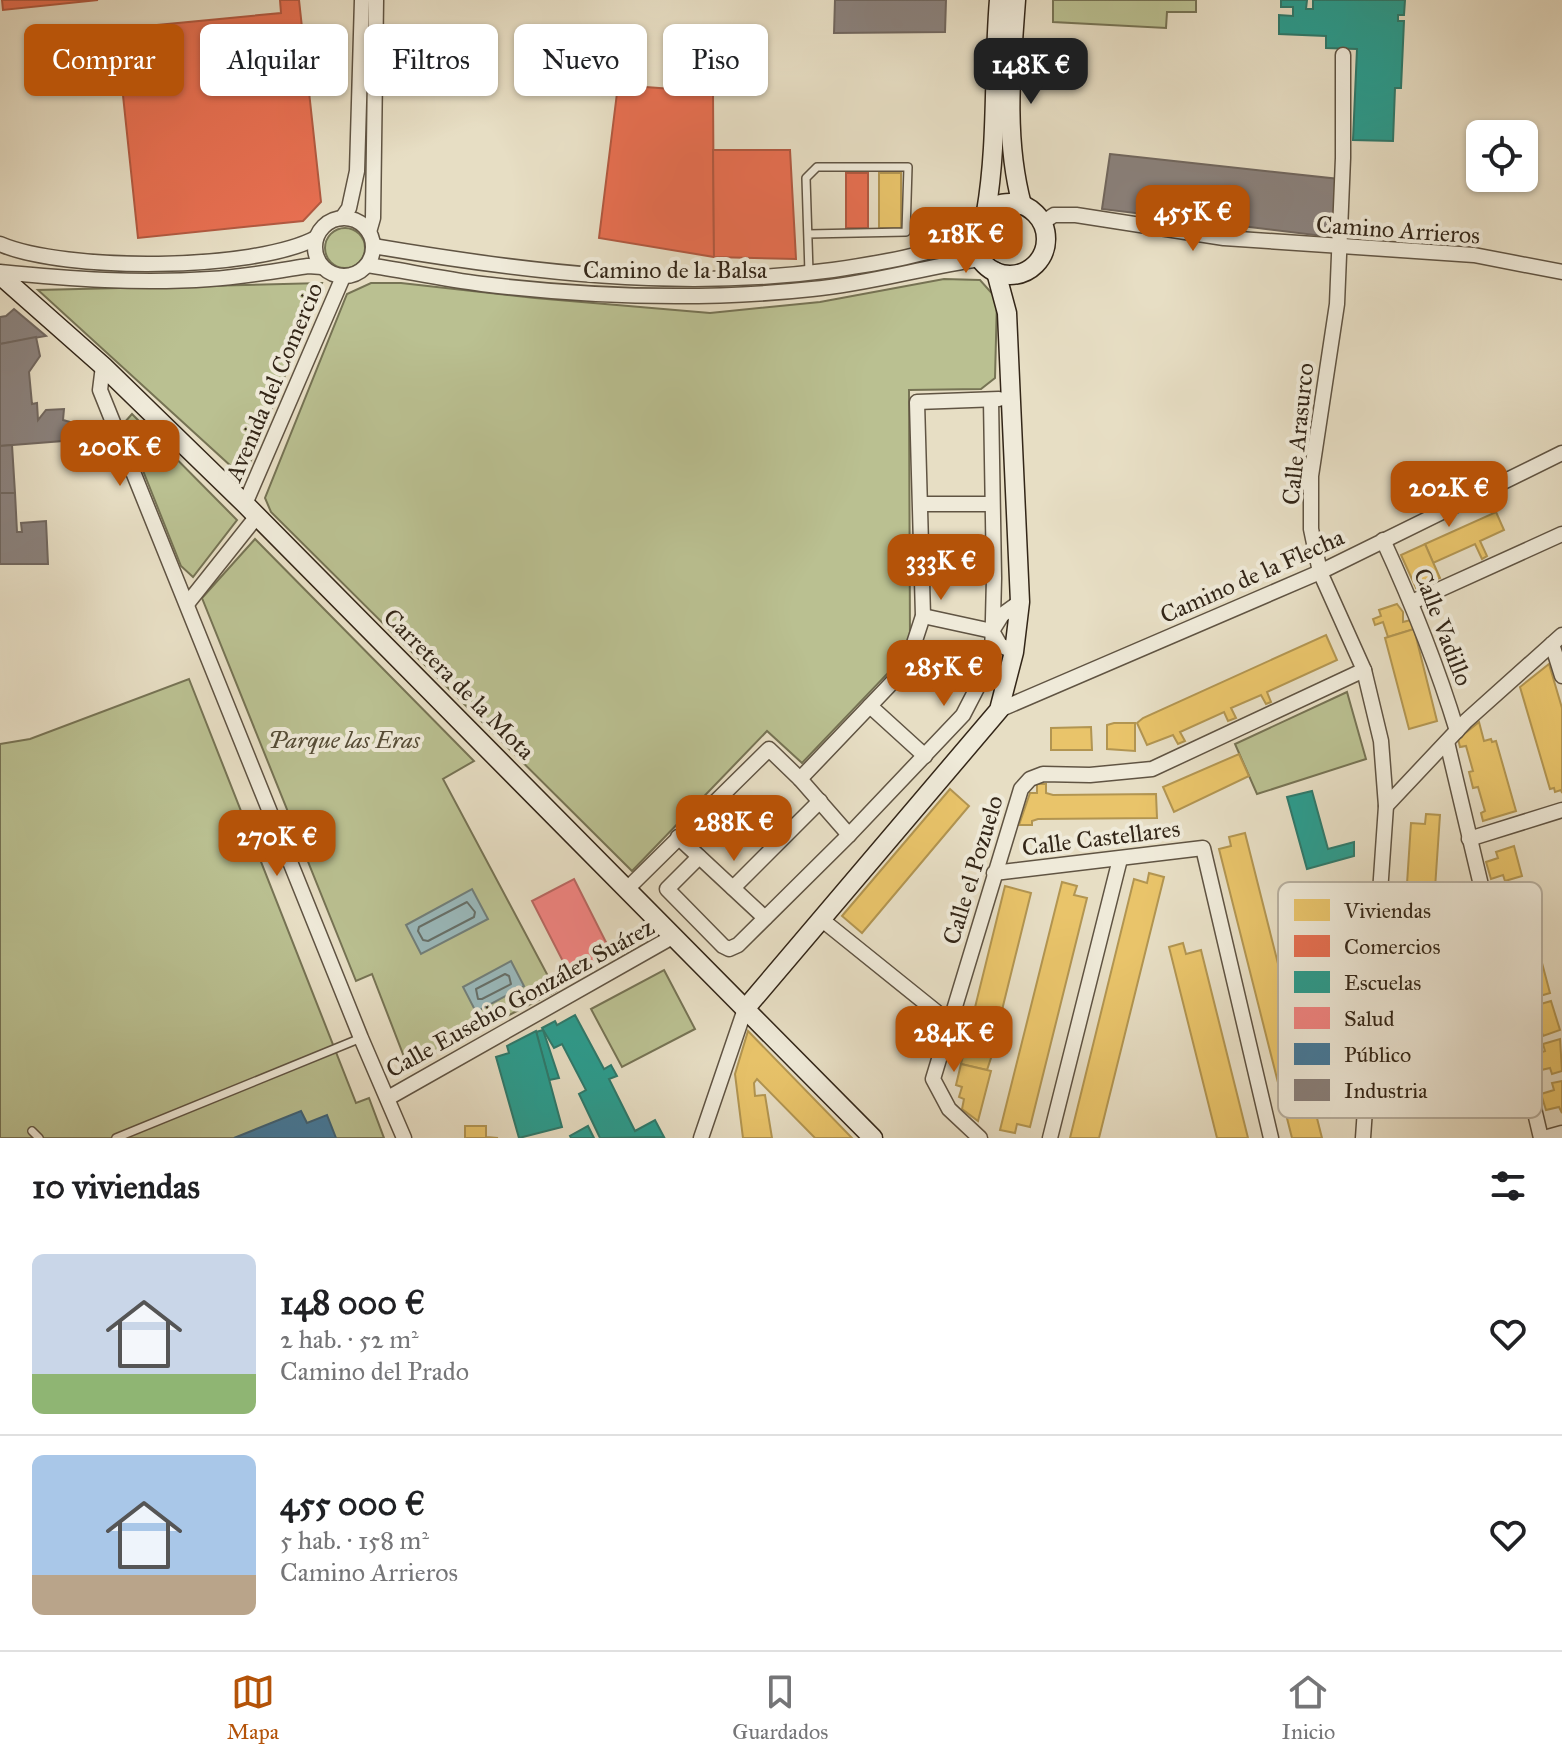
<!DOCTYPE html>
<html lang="es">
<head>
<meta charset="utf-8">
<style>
	body { margin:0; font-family:"IM FELL Great Primer",serif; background:#f2f2f2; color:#202124; height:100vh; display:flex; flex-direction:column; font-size:30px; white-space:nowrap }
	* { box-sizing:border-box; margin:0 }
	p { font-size:26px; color:#757577 }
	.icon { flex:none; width:44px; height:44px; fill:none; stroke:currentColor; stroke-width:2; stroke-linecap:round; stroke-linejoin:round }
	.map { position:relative; height:1138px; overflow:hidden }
	.panel { display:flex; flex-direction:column; background:#fff; flex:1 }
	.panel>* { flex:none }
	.guide { position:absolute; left:24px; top:24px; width:800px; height:72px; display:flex; gap:16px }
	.fabs { position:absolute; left:1466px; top:120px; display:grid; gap:16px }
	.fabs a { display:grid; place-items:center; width:72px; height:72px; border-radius:12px; background:#fff; box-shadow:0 2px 6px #0004; font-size:40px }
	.price { position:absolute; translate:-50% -68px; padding:0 18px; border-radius:16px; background:#b45309; color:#fff; font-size:26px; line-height:52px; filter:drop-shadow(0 2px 4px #0008) }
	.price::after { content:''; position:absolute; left:50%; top:48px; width:24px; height:18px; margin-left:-12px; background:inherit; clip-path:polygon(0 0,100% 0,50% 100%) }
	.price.current { background:#222; color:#fff }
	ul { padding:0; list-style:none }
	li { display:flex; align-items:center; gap:24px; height:200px; padding:0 32px }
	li+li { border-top:2px solid #e0e0e0 }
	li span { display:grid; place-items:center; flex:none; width:224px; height:160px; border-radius:12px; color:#555 }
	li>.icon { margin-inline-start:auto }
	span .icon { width:96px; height:96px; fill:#fffc; stroke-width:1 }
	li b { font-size:34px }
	h2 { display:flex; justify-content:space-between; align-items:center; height:96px; padding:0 32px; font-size:34px }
	.pill { padding:0 28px; border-radius:12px; background:#fff; box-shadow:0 2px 6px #0004; font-size:28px; line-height:72px }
	.pill.current { background:#b45309; color:#fff }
	.tab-bar { display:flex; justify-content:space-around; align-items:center; height:112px; border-top:2px solid #e0e0e0; background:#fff; font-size:22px; color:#757577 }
	.tab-bar a { display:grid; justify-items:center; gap:4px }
	.tab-bar .current { color:#b45309 }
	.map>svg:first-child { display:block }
	.green { fill:#bac091; stroke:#767354; stroke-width:2 }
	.water { fill:#9ababd; stroke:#717f7b; stroke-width:2 }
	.homes { fill:#e9c46a; stroke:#b29551; stroke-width:2 }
	.shops { fill:#e76f51; stroke:#b15940; stroke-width:2 }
	.schools { fill:#2a9d8f; stroke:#2d796b; stroke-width:2 }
	.health { fill:#f28482; stroke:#b96862; stroke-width:2 }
	.public { fill:#457b9d; stroke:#406275; stroke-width:2 }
	.industry { fill:#8a817c; stroke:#70665e; stroke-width:2 }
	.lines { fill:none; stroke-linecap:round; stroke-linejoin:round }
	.shore { stroke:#66706a; stroke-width:2 }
	.service-casing { stroke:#605443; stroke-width:10 }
	.minor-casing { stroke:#605443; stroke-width:17 }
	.secondary-casing { stroke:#332618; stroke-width:21 }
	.service { stroke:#efead9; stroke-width:7 }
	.minor { stroke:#efead9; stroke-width:14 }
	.secondary { stroke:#efead9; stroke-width:18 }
	.labels { text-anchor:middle; stroke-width:8; stroke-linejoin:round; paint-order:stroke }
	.street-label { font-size:24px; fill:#332618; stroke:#efead9 }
	.park-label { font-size:24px; font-style:italic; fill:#554c36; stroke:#efead9 }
	.key { fill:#efead9; stroke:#b7af9f; stroke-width:2 }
	.key-label { font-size:22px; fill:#332618 }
</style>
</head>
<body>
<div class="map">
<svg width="1562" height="1138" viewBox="0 0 1562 1138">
	<rect width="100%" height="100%" fill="#e7dec4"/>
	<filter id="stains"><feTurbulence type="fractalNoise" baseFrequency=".0025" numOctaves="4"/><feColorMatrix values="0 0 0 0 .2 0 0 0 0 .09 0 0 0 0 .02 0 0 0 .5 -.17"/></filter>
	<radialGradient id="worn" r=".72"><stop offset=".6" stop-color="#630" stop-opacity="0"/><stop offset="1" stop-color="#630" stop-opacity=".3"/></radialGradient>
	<g class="green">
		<polygon points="1053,0 1196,0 1196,12 1167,12 1166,28 1053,22"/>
		<circle cx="345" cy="248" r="20"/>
		<polygon points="944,279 980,280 997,299 995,378 981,389 909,390 910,639 889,672 802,763 767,731 632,871 271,512 265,498 347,294 371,283 401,283 535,298 710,313 820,302"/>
		<polygon points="322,283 244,478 38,290"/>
		<polygon points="132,414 237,520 193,577 181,566 124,423"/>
		<polygon points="255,539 474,761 443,779 556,991 408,1067 372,974 356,981 202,598"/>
		<polygon points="189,679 356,1103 369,1098 384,1138 0,1138 0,744 30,739"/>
		<polygon points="1347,692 1366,759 1257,794 1235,744"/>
		<polygon points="664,970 695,1029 622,1067 591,1009"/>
	</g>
	<g class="water">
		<polygon points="472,889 488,919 421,954 406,925"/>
		<polygon points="511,961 524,986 476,1012 463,987"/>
	</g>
	<g class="homes">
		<rect x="879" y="173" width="22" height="55"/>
		<polygon points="1496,512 1504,530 1480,541 1487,556 1482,559 1475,544 1433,563 1425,544"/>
		<polygon points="1425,544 1440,578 1416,588 1401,555"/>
		<polygon points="1397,604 1403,612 1403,622 1411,620 1414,629 1388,637 1383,622 1375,625 1373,619 1381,616 1379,610"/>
		<polygon points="1414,629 1437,721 1409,729 1385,638"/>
		<polygon points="1326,635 1337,660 1267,692 1271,702 1266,704 1261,695 1231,708 1236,718 1228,721 1224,712 1180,732 1185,741 1178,744 1173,735 1147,745 1137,723 1143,718"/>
		<polygon points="1549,664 1562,708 1562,793 1561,790 1555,792 1554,788 1550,789 1520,687"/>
		<polygon points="1479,722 1484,741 1491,739 1492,742 1496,741 1516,811 1483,821 1481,813 1485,811 1478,787 1473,788 1469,772 1473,771 1466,746 1460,747 1458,739"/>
		<polygon points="1114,723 1135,723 1135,751 1107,749 1107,725"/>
		<polygon points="1091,727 1092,750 1051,750 1051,728"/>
		<polygon points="1239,754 1249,776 1174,812 1163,787"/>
		<polygon points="1037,784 1046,784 1046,793 1053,795 1156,794 1157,818 1038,819 1032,821 1032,825 1019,825 1030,793 1037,793"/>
		<polygon points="950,789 969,806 862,933 842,916"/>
		<polygon points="1426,814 1440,815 1420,1108 1405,1107 1406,1097 1393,1096 1411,823 1425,824"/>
		<polygon points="1245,833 1322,1138 1292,1138 1219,849 1231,846 1229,837"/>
		<polygon points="1514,846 1522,876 1505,881 1503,875 1491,879 1486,862 1498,858 1496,852"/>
		<polygon points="1149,873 1164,877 1099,1138 1070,1138 1134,879 1147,883"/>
		<polygon points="1062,882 1077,886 1074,895 1087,898 1030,1127 1017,1124 1015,1133 1000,1130"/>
		<polygon points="1005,886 1031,893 1003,1006 1002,1017 1006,1018 997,1053 993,1052 987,1070 961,1064"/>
		<polygon points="1183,943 1186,954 1201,950 1248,1138 1217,1138 1169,947"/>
		<polygon points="1542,963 1550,993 1533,998 1531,991 1519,995 1514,978 1526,975 1524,968"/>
		<polygon points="1551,1001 1560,1030 1543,1036 1541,1029 1528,1033 1523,1016 1536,1012 1534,1006"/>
		<polygon points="748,1031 852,1138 815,1138 757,1079 754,1083 755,1096 765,1095 772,1138 743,1138 735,1074"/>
		<polygon points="1560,1039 1562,1071 1552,1074 1550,1068 1537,1071 1532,1055 1545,1051 1543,1044"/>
		<polygon points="961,1064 991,1071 978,1121 962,1109 964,1099 959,1097 962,1087 956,1085"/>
		<polygon points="1562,1081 1562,1113 1559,1107 1546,1110 1541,1094 1554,1090 1552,1083"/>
		<polygon points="465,1126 486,1126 486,1137 498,1138 465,1138"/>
	</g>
	<g class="shops">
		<polygon points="2,0 98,0 3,10"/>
		<polygon points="280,0 299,0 321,202 303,221 138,238 116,29 281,13"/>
		<polygon points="618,85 713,92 714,257 599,238"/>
		<polygon points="713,150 790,150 796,259 714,257"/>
		<rect x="846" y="173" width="22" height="55"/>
	</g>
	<g class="schools">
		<polygon points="1281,0 1307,0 1306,9 1313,9 1313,0 1405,0 1404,15 1398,15 1398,21 1404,21 1401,88 1395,88 1393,141 1353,140 1357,49 1326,48 1326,36 1279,34 1279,15 1293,16 1293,7 1281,7"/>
		<polygon points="1312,791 1328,849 1354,842 1354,856 1307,869 1287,797"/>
		<polygon points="575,1015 604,1069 611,1065 617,1076 609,1079 635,1131 655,1120 664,1137 600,1138 579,1094 586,1090 562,1044 554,1048 542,1028 555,1021 557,1025"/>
		<polygon points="543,1030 559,1078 549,1080 536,1032"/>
		<polygon points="536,1031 562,1127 519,1138 496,1057 509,1053 507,1046"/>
		<polygon points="588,1126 594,1138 571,1138 570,1136"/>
	</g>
	<polygon class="health" points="574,879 613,956 571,977 532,901"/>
	<polygon class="public" points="301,1111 307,1123 327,1115 336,1138 234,1138"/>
	<g class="industry">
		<polygon points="835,0 946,0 945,32 834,33"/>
		<polygon points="1110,154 1339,179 1331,237 1102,209"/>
		<polygon points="14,309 46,336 0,344 0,317 6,316"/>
		<polygon points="36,337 40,356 29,372 32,404 37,403 38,420 46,410 64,409 63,420 70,422 63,441 0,446 0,344"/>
		<polygon points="12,445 15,493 0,493 0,446"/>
		<polygon points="0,493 15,493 17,532 22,532 21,523 46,521 48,564 0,564"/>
	</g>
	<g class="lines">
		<g class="shore">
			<polygon points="467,902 475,912 474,917 428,941 423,940 418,931 419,927"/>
			<polygon points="505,974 509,976 511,984 482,999 478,999 476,989"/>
		</g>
		<g class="service-casing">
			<g id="service">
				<polyline points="808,234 906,232 908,167 817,167 806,178 809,273"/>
				<polyline points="32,1131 39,1138"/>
				<polyline points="116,1138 361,1038"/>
			</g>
		</g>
		<g class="minor-casing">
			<g id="minor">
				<polyline points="1343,55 1343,158 1337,304 1311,476 1311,529 1320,572 1364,670 1381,741 1386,806 1363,1138"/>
				<circle cx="344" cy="247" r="29"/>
				<polyline points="342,218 349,208 357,171 362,0"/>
				<polyline points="1042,223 1054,215 1076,215 1224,238 1474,255 1562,272"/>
				<polyline points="369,232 373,218 376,0"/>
				<path d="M0,244C65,272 253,271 316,238"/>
				<path d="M373,246C526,272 678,291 833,270C881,263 929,255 974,236"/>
				<path d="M368,265C406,271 444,279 482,284C591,297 702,301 812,289C869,284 924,267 980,259"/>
				<path d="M0,272C70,279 140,284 210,279C243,277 276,271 308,266L322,267"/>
				<polyline points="103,366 100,390 361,1038 404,1138"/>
				<polyline points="245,504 343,277"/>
				<polyline points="921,504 990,504"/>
				<path d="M1383,540C1412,603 1437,665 1457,731"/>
				<polyline points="1412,602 1562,534"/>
				<polyline points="187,604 257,516"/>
				<polyline points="923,616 992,631"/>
				<polyline points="1552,644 1562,676"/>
				<polyline points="1014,652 1000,645 992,631 1002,615 1020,602"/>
				<polyline points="870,706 925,756"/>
				<polyline points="999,710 1320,572 1562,453"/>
				<polyline points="1447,742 1541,1138"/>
				<polyline points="800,779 906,668 923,616 917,402 999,399"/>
				<polyline points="1386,806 1466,721 1562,635"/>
				<polyline points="678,837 765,918"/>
				<polyline points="1469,839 1562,810"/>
				<polyline points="699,857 667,889 723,946 729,949 738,945 849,835 963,715 992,659 994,578 991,400"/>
				<polyline points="994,873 1203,848 1271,1138"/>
				<polyline points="733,888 820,801"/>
				<polyline points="627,889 769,749 800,779 849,835"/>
				<polyline points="821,919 949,1022"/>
				<polyline points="388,1098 674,936"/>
				<polyline points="701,1138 745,1009"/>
				<polyline points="980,1138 949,1109 933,1079 1021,789 1030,779 1043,774 1090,775 1152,769 1364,670"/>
				<polyline points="1050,1138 1120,859"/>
				<polyline points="1544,1138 1562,1133"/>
			</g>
		</g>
		<g class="secondary-casing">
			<g id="secondary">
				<path d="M1016,0C1011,69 1004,138 1022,205"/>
				<circle cx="1010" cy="239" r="36"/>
				<path d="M986,212C998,142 993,71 999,0"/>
				<polyline points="0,275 103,366 245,504 873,1138"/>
				<polyline points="745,1009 999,710 1014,652 1020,602 1007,313 996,272"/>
			</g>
		</g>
		<use href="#service" class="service"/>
		<use href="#minor" class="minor"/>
		<use href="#secondary" class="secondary"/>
	</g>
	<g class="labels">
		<g class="street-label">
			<text transform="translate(1398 230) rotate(4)" y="8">Camino Arrieros</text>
			<text x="675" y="278">Camino de la Balsa</text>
			<text transform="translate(274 382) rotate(-67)" y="8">Avenida del Comercio</text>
			<text transform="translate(1298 434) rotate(-84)" y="8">Calle Arasurco</text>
			<text transform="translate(1252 576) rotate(-24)" y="8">Camino de la Flecha</text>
			<text transform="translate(1443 627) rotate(69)" y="8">Calle Vadillo</text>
			<text transform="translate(459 684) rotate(45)" y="8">Carretera de la Mota</text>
			<text transform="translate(1101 838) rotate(-7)" y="8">Calle Castellares</text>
			<text transform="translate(973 870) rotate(-73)" y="8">Calle el Pozuelo</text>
			<text transform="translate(520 998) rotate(-29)" y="8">Calle Eusebio González Suárez</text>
		</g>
		<g class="park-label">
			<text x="344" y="748">Parque las Eras</text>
		</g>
	</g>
	<rect x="1278" y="882" width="264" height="236" rx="12" class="key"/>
	<rect x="1294" y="899" width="36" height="22" fill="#e9c46a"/>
	<rect x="1294" y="935" width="36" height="22" fill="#e76f51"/>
	<rect x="1294" y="971" width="36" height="22" fill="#2a9d8f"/>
	<rect x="1294" y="1007" width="36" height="22" fill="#f28482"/>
	<rect x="1294" y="1043" width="36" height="22" fill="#457b9d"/>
	<rect x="1294" y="1079" width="36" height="22" fill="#8a817c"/>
	<g class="key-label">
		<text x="1344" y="918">Viviendas</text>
		<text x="1344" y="954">Comercios</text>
		<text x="1344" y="990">Escuelas</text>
		<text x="1344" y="1026">Salud</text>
		<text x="1344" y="1062">Público</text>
		<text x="1344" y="1098">Industria</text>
	</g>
	<rect width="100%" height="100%" filter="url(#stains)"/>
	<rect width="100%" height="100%" fill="url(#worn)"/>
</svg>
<div class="fabs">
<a><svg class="icon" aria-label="locate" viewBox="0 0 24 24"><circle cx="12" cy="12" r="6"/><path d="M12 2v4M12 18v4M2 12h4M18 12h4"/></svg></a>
</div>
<b class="price current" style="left:1031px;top:106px">148K €</b>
<b class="price" style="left:1193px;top:253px">455K €</b>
<b class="price" style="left:966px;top:275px">218K €</b>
<b class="price" style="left:120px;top:488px">200K €</b>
<b class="price" style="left:1449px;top:529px">202K €</b>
<b class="price" style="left:941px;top:602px">333K €</b>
<b class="price" style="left:944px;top:708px">285K €</b>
<b class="price" style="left:734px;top:863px">288K €</b>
<b class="price" style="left:277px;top:878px">270K €</b>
<b class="price" style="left:954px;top:1074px">284K €</b>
<div class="guide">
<a class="pill current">Comprar</a>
<a class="pill">Alquilar</a>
<a class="pill">Filtros</a>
<a class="pill">Nuevo</a>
<a class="pill">Piso</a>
</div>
</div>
<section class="panel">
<h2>10 viviendas<svg class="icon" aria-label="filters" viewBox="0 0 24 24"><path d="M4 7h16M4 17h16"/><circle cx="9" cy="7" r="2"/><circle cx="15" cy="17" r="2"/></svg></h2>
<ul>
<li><span style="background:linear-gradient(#c9d6e8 75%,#8fb573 0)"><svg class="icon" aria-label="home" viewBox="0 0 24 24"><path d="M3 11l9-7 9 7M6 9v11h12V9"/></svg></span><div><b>148 000 €</b><p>2 hab. · 52 m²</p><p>Camino del Prado</p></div><svg class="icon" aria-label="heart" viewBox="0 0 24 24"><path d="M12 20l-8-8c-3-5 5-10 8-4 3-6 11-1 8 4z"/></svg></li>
<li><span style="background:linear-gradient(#a9c7e8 75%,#b9a48a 0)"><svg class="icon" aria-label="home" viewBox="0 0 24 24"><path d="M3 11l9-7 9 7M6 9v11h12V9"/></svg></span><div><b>455 000 €</b><p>5 hab. · 158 m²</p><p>Camino Arrieros</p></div><svg class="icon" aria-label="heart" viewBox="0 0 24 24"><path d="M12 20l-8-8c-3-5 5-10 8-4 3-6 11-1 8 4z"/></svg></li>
</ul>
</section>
<nav class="tab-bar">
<a class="current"><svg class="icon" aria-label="map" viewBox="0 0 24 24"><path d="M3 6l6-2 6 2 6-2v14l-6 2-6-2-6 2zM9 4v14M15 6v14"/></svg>Mapa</a>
<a><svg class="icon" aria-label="saved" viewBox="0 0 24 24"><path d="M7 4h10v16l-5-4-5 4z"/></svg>Guardados</a>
<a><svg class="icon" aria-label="home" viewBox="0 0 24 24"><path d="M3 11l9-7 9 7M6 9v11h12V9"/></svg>Inicio</a>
</nav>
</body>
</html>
